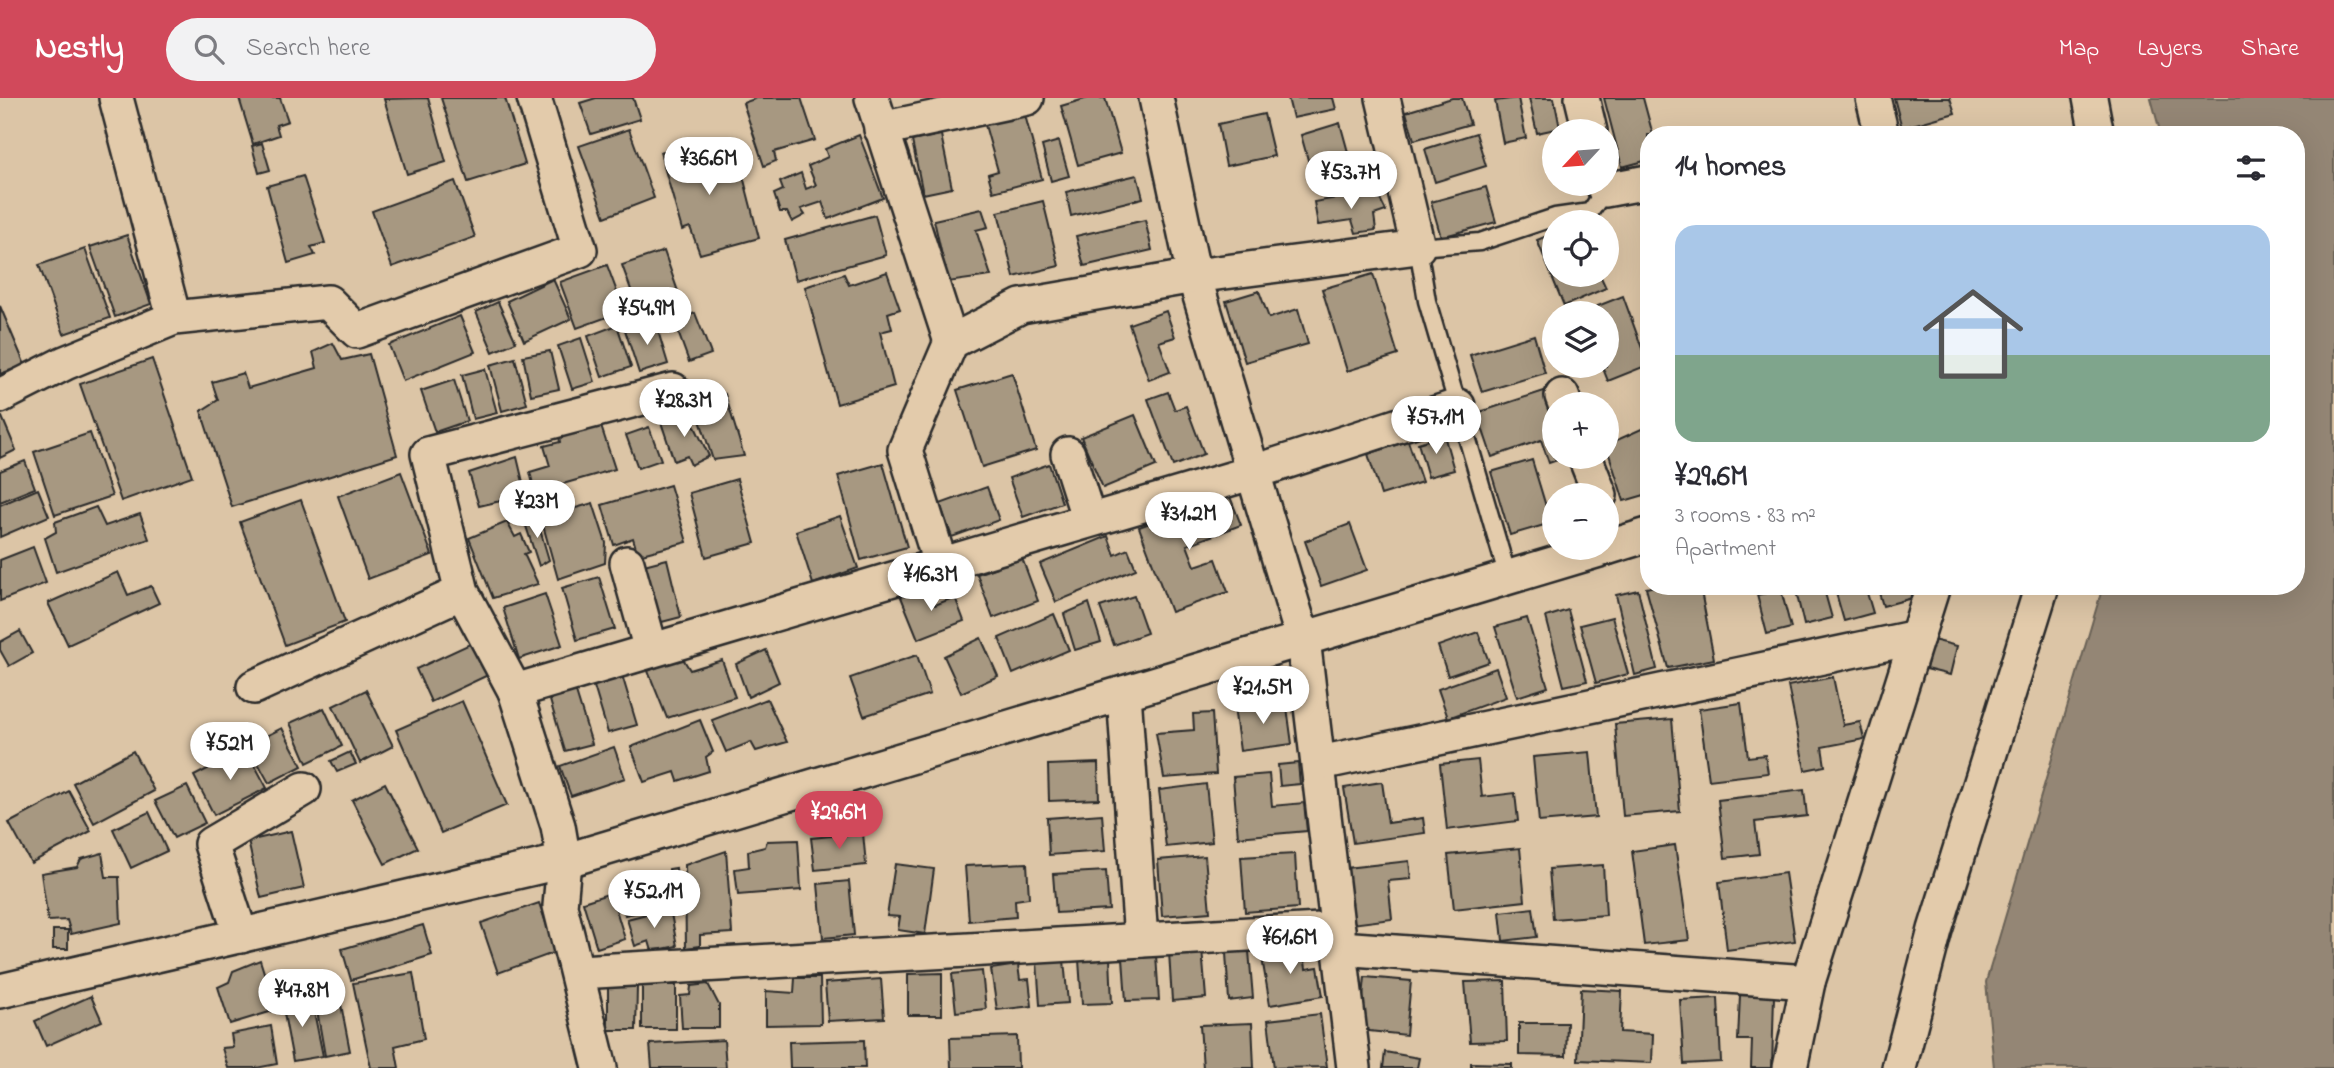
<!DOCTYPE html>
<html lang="en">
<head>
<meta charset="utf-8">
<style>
	body { margin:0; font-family:"Indie Flower",sans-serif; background:#f2f2f3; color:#2b2b33; height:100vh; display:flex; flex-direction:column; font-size:26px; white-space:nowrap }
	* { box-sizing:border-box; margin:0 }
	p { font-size:23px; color:#7c7c81 }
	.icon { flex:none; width:38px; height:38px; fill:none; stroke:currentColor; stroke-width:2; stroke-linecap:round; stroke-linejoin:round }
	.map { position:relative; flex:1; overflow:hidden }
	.drawer { position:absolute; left:1640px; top:28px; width:665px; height:469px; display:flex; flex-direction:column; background:#fff; border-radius:28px; box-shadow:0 7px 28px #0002 }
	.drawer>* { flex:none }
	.needle { width:46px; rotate:244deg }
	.buttons { position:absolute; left:1542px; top:21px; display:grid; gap:14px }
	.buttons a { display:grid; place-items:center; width:77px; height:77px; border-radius:50%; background:#fff; box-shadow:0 7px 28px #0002; font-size:35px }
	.price { position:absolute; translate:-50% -60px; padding:0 16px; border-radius:24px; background:#fff; color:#222; font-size:23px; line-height:46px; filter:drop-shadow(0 2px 4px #0008) }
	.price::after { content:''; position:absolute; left:50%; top:42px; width:21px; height:16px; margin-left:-10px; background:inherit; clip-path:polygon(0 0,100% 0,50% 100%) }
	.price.current { background:#d1495b; color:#fff }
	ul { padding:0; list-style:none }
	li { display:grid; align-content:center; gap:14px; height:371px; padding:0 35px }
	li span { display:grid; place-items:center; height:217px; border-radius:21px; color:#555 }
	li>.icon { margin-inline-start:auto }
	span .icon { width:126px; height:126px; fill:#fffc; stroke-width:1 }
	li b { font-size:30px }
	h2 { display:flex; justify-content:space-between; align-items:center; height:84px; padding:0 35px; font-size:30px }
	header { display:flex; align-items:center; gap:42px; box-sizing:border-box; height:98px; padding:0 35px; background:#d1495b; color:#fff }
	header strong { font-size:33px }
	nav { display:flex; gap:38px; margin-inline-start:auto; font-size:24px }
	.search { width:490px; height:63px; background:#f2f2f3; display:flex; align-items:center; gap:18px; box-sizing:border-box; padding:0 24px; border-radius:38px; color:#7c7c81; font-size:26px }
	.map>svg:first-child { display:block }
	.water { fill:#948674; stroke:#6a6257; stroke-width:2 }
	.building { fill:#a79881; stroke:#2b2b2b; stroke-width:2 }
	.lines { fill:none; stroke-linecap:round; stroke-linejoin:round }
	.service-casing { stroke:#2b2b2b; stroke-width:21 }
	.minor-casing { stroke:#2b2b2b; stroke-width:38 }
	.service { stroke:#e3cbab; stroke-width:16 }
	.minor { stroke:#e3cbab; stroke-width:33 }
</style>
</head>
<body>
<header>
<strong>Nestly</strong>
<div class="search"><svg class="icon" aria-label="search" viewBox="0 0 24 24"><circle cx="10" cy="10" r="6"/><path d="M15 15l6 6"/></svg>Search here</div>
<nav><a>Map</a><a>Layers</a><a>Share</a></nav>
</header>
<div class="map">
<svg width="2334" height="970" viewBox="0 0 2334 970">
	<rect width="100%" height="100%" fill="#dcc5a6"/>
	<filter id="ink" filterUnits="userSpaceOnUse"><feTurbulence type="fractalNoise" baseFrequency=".0143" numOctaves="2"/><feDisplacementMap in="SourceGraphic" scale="14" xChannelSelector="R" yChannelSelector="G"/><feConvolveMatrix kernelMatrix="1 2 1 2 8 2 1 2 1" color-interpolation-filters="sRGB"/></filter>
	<g filter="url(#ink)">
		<polygon class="water" points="2151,0 2334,0 2334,970 1994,970 1986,884 2103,488 2296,488 2296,37 2161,37"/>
		<g class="building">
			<polygon points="239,0 280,0 288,23 276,27 279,37 253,46"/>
			<polygon points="428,0 446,64 407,76 384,1"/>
			<polygon points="441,0 505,0 525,66 468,84"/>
			<polygon points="596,0 633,0 640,21 591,36 580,5"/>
			<polygon points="757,0 801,0 815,42 774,54 776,63 764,68 743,5"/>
			<polygon points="1088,0 1105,0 1121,55 1078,67 1061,8"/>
			<polygon points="1288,0 1333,0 1336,11 1293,20"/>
			<polygon points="1452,0 1462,0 1470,26 1414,42 1406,14"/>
			<polygon points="1518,0 1526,40 1503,45 1495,3"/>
			<polygon points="1529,0 1554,0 1560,30 1537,35"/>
			<polygon points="1604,0 1643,0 1653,37 1648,37 1648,62 1622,69"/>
			<polygon points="1894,0 1950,0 1955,15 1902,30"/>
			<polygon points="1264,16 1274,58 1226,68 1218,26"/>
			<polygon points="1025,17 1042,81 993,94 988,76 998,73 985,27"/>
			<polygon points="1340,25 1354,76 1315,87 1301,37"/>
			<polygon points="629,31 654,100 605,119 579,48"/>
			<polygon points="1476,35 1486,68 1435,84 1425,51"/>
			<polygon points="859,37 883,100 828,121 822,104 801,111 805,117 792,124 787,114 780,114 774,96 783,92 780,84 801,75 806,91 816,87 808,68 828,59 825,51"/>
			<polygon points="941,37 952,90 923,96 912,43"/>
			<polygon points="1059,43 1069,78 1051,83 1042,48"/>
			<polygon points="262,45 270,72 259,75 252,48"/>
			<polygon points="694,45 725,58 743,78 759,140 700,156 690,129 682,132 660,54"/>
			<polygon points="1137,77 1143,100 1071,118 1066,94"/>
			<polygon points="303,78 325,145 311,149 315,157 288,165 267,88"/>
			<polygon points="455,83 475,139 392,169 372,113"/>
			<polygon points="1486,89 1496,124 1441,139 1431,104"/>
			<polygon points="1376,93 1386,113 1374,117 1376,132 1356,135 1352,122 1318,127 1314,104"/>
			<polygon points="1043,103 1059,168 1014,179 998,114"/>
			<polygon points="982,111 988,129 976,132 991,178 948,184 934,122"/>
			<polygon points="875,117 886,157 796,182 785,142"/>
			<polygon points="1145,122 1152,152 1084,168 1076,138"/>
			<polygon points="1554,135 1554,177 1600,177 1606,190 1564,208 1537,142"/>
			<polygon points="127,137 151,206 115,219 90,149"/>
			<polygon points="85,151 110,220 64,236 39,167"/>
			<polygon points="664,153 683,208 642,222 622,167"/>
			<polygon points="607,167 624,213 577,230 560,184"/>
			<polygon points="887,174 900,211 888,215 892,231 880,234 894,289 837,306 805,189 844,176 849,187"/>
			<polygon points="1373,176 1398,257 1347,273 1322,191"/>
			<polygon points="553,181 571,221 524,243 507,203"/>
			<polygon points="1259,193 1269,220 1298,211 1308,246 1245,264 1226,203"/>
			<polygon points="1623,198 1648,267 1608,283 1602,268 1606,268 1606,215 1580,215"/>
			<polygon points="498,204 516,244 493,254 476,214"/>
			<polygon points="0,208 25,267 0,276"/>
			<polygon points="1166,213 1175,239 1159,244 1170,274 1149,282 1129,226"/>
			<polygon points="695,215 711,256 689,264 674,223"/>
			<polygon points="460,218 475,254 403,283 389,247"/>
			<polygon points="655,223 668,266 639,275 625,232"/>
			<polygon points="617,227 631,269 602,279 588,238"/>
			<polygon points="1534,237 1545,275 1482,294 1470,257"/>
			<polygon points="581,240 595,284 572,291 558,248"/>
			<polygon points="333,245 342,262 369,256 397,357 232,409 201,313 218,302 212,284 243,275 248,290 317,270 313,254"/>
			<polygon points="550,253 559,291 531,297 523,258"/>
			<polygon points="515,260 527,306 502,313 490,267"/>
			<polygon points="152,261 192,378 121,403 80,286"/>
			<polygon points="485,271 497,315 473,321 462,277"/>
			<polygon points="1012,275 1036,352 982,369 957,292"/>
			<polygon points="454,282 467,323 435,334 421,293"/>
			<polygon points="1550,291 1554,306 1554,359 1566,359 1549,365 1541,342 1492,359 1477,315"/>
			<polygon points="1168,294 1175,312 1186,308 1204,356 1173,368 1148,301"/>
			<polygon points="725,296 744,358 713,362 696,310"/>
			<polygon points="688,314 709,358 691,367 687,358 674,363 661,324"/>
			<polygon points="1135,317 1156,368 1103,390 1081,339"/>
			<polygon points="2,319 16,352 0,360 0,320"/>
			<polygon points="600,325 615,371 535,394 530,374 550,368 544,348 560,344 559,338"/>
			<polygon points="1648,328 1648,396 1624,403 1606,347"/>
			<polygon points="649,329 661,362 638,370 626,337"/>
			<polygon points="90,335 112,398 55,417 34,354"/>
			<polygon points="1444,337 1454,372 1428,379 1418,345"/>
			<polygon points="1408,343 1422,384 1381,397 1368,356"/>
			<polygon points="517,359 526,397 479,408 469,375"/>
			<polygon points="1532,362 1551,425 1510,437 1491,374"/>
			<polygon points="25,363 35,390 0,404 0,373"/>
			<polygon points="883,365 907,449 861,462 838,378"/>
			<polygon points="1049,366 1062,405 1023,419 1009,380"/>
			<polygon points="401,374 432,457 368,481 338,398"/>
			<polygon points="737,381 755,445 706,459 689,395"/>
			<polygon points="670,387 687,444 638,457 633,440 614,447 602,407"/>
			<polygon points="987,389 999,422 952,439 940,406"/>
			<polygon points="38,391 49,418 0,439 0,407"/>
			<polygon points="1229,396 1241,427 1187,447 1195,468 1216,461 1228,494 1171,514 1139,429"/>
			<polygon points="301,402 345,524 285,547 240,424"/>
			<polygon points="593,405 606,445 605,465 558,481 541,420"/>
			<polygon points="96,409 105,428 140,416 149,441 56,474 45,440 56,434 55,424"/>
			<polygon points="536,418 549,462 539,468 524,422"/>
			<polygon points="840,418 858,470 813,486 796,433"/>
			<polygon points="507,424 515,439 521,436 529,454 524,456 538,486 493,500 469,440"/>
			<polygon points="1350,426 1367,472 1321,488 1305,443"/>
			<polygon points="1108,438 1115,457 1128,451 1136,471 1056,504 1040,466"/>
			<polygon points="33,449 46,485 0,503 0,462"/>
			<polygon points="1022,460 1038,503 993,520 977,476"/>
			<polygon points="667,461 681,519 658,525 644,467"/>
			<polygon points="118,474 128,497 151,488 159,505 68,547 48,505"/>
			<polygon points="599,479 615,531 577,542 562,490"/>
			<polygon points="927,488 935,507 955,499 964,523 918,541 901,499"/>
			<polygon points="1655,488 1700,488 1714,561 1668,570 1646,490"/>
			<polygon points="1823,488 1832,520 1804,527 1795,489"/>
			<polygon points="1834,488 1865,488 1873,515 1844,523"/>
			<polygon points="1877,488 1908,488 1912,500 1883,508"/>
			<polygon points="1638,492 1657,571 1635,577 1616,497"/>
			<polygon points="1781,492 1791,530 1767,536 1757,497"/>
			<polygon points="545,496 562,547 519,561 503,510"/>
			<polygon points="1134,498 1147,535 1114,547 1100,509"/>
			<polygon points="1089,505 1101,544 1075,552 1064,516"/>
			<polygon points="1568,512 1587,583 1564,588 1546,519"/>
			<polygon points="1054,516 1069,552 1013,576 999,540"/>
			<polygon points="1612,519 1628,576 1596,585 1580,527"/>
			<polygon points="1527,520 1548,589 1517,599 1495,529"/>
			<polygon points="20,533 32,555 9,568 0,552 0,544"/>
			<polygon points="1478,534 1489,564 1448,578 1438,548"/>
			<polygon points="981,540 998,578 961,595 944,558"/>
			<polygon points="1933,542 1957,548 1950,577 1926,571"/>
			<polygon points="472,545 488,577 431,604 416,571"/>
			<polygon points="766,552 779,584 748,599 736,566"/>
			<polygon points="917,557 930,596 864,618 850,580"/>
			<polygon points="682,559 690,572 722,562 735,599 667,620 648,573"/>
			<polygon points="1496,570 1506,599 1448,620 1438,591"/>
			<polygon points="622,577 637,627 608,635 593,585"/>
			<polygon points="1833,579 1843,627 1860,624 1864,641 1822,649 1825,668 1805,672 1788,588"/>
			<polygon points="575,591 592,646 565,653 549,599"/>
			<polygon points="366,592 393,648 360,665 333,608"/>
			<polygon points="767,601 787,644 756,653 751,644 726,654 712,622"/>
			<polygon points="1286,602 1292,646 1240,653 1234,609"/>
			<polygon points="462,603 507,707 441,735 396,632"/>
			<polygon points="1741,605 1748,659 1765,657 1768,675 1709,682 1699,611"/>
			<polygon points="324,610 342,648 307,665 290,625"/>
			<polygon points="1212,615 1216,676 1164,680 1156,635 1194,632 1193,616"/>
			<polygon points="1672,621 1680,713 1623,718 1615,626"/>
			<polygon points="700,622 713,654 706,659 709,673 678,683 675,674 644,684 631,649"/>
			<polygon points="282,630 302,668 269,685 248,647"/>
			<polygon points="614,649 625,680 571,698 560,668"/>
			<polygon points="246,651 267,690 214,717 194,678"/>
			<polygon points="133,653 154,693 94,725 73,685"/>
			<polygon points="350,654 356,666 337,674 331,663"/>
			<polygon points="1590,654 1596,719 1539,724 1533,659"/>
			<polygon points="1478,662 1482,699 1515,695 1518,723 1447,732 1440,666"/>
			<polygon points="1098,665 1099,701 1049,703 1048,667"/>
			<polygon points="1298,665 1300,686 1280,688 1278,667"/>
			<polygon points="1269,676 1272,708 1304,705 1307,733 1238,739 1233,679"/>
			<polygon points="1382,684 1388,725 1423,720 1425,735 1353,745 1344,690"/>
			<polygon points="385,685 418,750 385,766 352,702"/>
			<polygon points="1206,686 1212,744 1166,749 1159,692"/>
			<polygon points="187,688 205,725 174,740 155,703"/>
			<polygon points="1804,692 1807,718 1755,724 1759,756 1725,760 1718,702"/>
			<polygon points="69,693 91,733 31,765 9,725"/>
			<polygon points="149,714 167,753 131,770 113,731"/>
			<polygon points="1102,716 1105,753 1049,757 1047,720"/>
			<polygon points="291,733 304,790 261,800 248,743"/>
			<polygon points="863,735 866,767 815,772 811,740"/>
			<polygon points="798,742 801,792 738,797 735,771 749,769 748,753 765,749 767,743"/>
			<polygon points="1675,747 1689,842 1644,847 1632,753"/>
			<polygon points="1520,750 1525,803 1454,811 1448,757"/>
			<polygon points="726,753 732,835 700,837 700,848 686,850 685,767"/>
			<polygon points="102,755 106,779 119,779 121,825 71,836 67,822 48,823 41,775 77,769 81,761"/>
			<polygon points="1295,756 1298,810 1245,814 1241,759"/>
			<polygon points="1205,758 1210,814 1162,818 1158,762"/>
			<polygon points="1409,763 1411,781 1388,783 1392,821 1352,826 1346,770"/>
			<polygon points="1027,765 1029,800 1015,802 1016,819 969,823 965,768"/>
			<polygon points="895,766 934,771 925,836 898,832 900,819 887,818"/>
			<polygon points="1603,767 1606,817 1553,821 1549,771"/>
			<polygon points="676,770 679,805 671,805 669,771"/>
			<polygon points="1106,773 1109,812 1056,815 1053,776"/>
			<polygon points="661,775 669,808 625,817 618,785"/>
			<polygon points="1785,775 1795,843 1727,852 1719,784"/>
			<polygon points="849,783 854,837 823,840 818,786"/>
			<polygon points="611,795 625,841 597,850 583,804"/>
			<polygon points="539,805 556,854 498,875 481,825"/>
			<polygon points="670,810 677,848 652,853 649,843 635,848 627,821"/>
			<polygon points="1533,810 1537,839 1503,843 1500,814"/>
			<polygon points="423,827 432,857 351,882 342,851"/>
			<rect x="53" y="832" width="15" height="19"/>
			<polygon points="1303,847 1306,871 1318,869 1323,898 1270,907 1261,854"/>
			<polygon points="1202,851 1206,900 1172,903 1169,854"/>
			<polygon points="1249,853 1253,900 1229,903 1226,855"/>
			<polygon points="1156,857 1159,902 1126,903 1123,860"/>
			<polygon points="1110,860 1112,905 1082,906 1079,862"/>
			<polygon points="260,862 276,912 230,926 218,889 229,884 233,873"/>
			<polygon points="1064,862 1068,905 1040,907 1037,864"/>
			<polygon points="1018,867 1020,882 1029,881 1032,908 997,912 991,871"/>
			<polygon points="982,873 986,911 956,914 952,876"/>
			<polygon points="413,875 424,941 395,948 399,970 371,970 353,885"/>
			<polygon points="942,875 942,917 908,917 908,876"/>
			<polygon points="1365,879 1411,883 1406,937 1360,932"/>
			<polygon points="795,880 820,880 821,926 766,927 766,893 794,895"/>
			<polygon points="881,881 884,920 828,923 825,885"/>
			<polygon points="1505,883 1507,943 1470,944 1465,884"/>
			<polygon points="708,886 719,907 719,930 682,930 680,898 690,897 691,888"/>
			<rect x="642" y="887" width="34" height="44"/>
			<polygon points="608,889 637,889 636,932 608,932"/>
			<polygon points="338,891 350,953 325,958 314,895"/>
			<polygon points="1581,891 1622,893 1620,934 1653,936 1652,965 1578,962"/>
			<polygon points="1740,897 1774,898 1772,970 1751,970 1752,942 1738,942"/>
			<polygon points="91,898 102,923 46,948 35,923"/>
			<polygon points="311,899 323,958 293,963 282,905"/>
			<polygon points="1718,900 1721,964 1684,966 1680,902"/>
			<polygon points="1320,916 1327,969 1274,970 1268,922"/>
			<polygon points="1252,925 1254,970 1203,970 1200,927"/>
			<polygon points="1519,925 1567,925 1566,958 1519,957"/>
			<polygon points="271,928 277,966 256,970 228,970 222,950 233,949 231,936"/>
			<polygon points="1017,938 1018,970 951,970 950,940"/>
			<polygon points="724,942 726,970 652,970 650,946"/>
			<polygon points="864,942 865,970 790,970 789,944"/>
			<polygon points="1385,954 1419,960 1417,970 1383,970"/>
			<polygon points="1471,965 1512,966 1512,970 1471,970"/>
		</g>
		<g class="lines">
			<g class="service-casing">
				<polyline id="service" points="1508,479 1427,203 1418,149 1480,144 1555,119 1590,114 1605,92"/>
			</g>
			<g class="minor-casing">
				<g id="minor">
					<polyline points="116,0 174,220"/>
					<polyline points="872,0 951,244"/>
					<polyline points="1156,0 1194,178 1303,541 1354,970"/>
					<polyline points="1582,0 1590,33"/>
					<polyline points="1873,0 1882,37"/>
					<polyline points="2090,0 2097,37"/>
					<polyline points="881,31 1027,0"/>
					<polyline points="1603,86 1605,92 1648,84"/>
					<polyline points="0,298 65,265 174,220 328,204 357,233 580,152 534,0"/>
					<polyline points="1562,298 1565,306"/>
					<polyline points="1068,356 1089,422"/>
					<polyline points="1585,359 1600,397"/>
					<polyline points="1606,450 1648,437"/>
					<polyline points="627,465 651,552"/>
					<polyline points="940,465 905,352 951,244 1021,208 1194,178 1418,149 1383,0"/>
					<polyline points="254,589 462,494"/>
					<polyline points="515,593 462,494 428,356 673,292"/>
					<polyline points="1124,595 1141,842"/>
					<polyline points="1320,665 1917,539"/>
					<polyline points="241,838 211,746 304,691"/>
					<polyline points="1340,850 1808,884"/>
					<polyline points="579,874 1338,831"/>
					<polyline points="0,893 564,763 1606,450"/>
					<polyline points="600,970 560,808 564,763 558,728 515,593 1254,374 1458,308"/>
					<polyline points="1790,970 1808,884 1933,488"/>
					<polyline points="1899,970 1935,832 2042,488"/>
				</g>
			</g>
			<use href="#service" class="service"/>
			<use href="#minor" class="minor"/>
		</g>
	</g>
</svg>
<div class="buttons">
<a><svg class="needle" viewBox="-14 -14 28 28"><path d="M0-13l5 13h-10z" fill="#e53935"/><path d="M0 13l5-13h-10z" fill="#7c7c81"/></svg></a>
<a><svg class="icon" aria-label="locate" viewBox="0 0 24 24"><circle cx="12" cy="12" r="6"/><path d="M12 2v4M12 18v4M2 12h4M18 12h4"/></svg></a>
<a><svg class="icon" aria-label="layers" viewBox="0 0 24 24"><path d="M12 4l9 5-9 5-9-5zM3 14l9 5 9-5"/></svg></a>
<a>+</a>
<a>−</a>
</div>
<b class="price" style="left:709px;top:99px">¥36.6M</b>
<b class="price" style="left:1351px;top:113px">¥53.7M</b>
<b class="price" style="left:647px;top:249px">¥54.9M</b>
<b class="price" style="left:684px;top:341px">¥28.3M</b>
<b class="price" style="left:1436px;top:358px">¥57.1M</b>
<b class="price" style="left:537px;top:442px">¥23M</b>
<b class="price" style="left:1189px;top:454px">¥31.2M</b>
<b class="price" style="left:931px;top:515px">¥16.3M</b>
<b class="price" style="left:1263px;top:628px">¥21.5M</b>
<b class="price" style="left:230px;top:684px">¥52M</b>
<b class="price current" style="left:839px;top:753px">¥29.6M</b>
<b class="price" style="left:654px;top:832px">¥52.1M</b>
<b class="price" style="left:1290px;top:878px">¥61.6M</b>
<b class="price" style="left:302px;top:931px">¥47.8M</b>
<section class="drawer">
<h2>14 homes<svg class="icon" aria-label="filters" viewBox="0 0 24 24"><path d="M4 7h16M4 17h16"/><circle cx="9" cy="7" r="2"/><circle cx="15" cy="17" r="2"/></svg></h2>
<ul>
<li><span style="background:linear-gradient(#a9c7e8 60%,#7fa58c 0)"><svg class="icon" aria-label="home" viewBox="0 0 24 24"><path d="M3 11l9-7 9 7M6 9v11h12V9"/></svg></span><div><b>¥29.6M</b><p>3 rooms · 83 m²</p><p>Apartment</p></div></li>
</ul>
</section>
</div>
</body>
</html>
